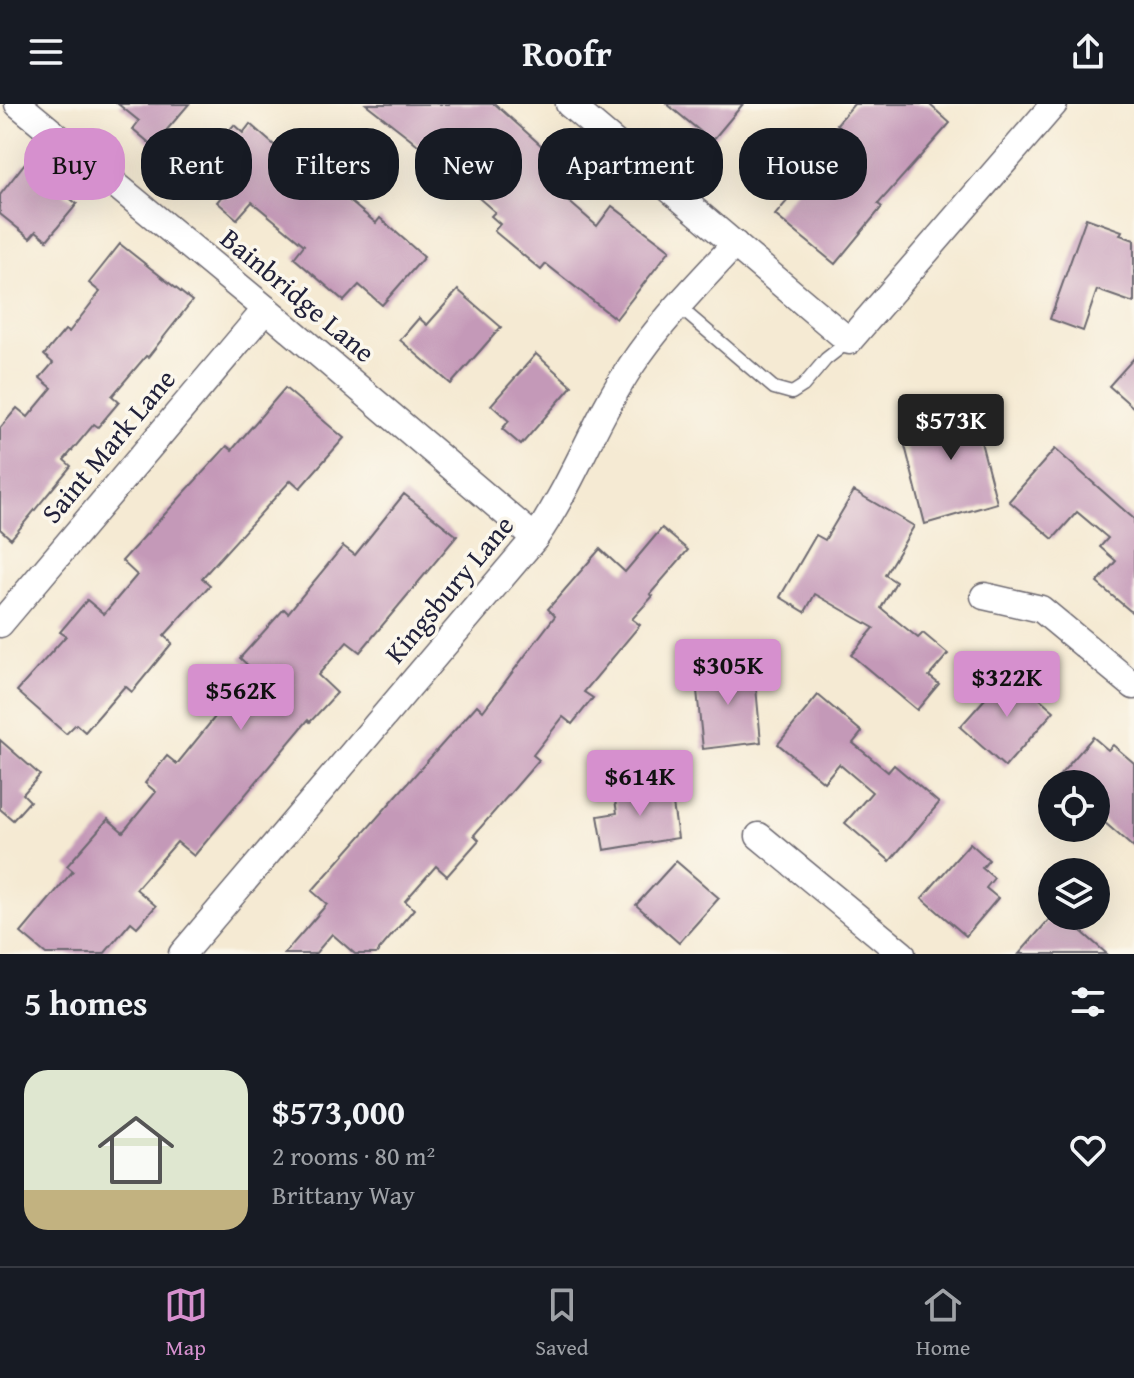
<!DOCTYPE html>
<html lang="en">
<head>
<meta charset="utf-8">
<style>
	body { margin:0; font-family:"Gentium Book Plus",serif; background:#242831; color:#f1f3f6; height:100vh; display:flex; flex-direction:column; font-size:30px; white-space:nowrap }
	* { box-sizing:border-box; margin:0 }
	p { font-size:26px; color:#9ea1a6 }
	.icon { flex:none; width:44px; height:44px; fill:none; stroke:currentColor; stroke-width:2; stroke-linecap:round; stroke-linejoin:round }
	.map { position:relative; height:850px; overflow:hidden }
	.panel { display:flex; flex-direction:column; background:#171b24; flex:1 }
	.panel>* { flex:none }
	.banner { position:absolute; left:24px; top:24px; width:1086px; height:72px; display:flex; gap:16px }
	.buttons { position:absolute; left:1038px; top:666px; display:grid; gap:16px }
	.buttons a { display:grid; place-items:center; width:72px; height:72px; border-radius:50%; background:#171b24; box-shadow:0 8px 32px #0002; font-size:40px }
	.price { position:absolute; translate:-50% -68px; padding:0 18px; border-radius:8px; background:#d690ce; color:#111; font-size:26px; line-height:52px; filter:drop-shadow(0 2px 4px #0008) }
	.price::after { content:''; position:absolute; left:50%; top:48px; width:24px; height:18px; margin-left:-12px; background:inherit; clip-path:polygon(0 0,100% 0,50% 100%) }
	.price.on { background:#222; color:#fff }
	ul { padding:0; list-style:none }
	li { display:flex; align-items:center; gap:24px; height:200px; padding:0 24px }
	li span { display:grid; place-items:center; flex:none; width:224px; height:160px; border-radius:24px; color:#555 }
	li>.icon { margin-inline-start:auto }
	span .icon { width:96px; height:96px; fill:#fffc; stroke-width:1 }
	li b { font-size:34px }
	h2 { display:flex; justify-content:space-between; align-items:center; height:96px; padding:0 24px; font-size:34px }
	.pill { padding:0 28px; border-radius:32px; background:#171b24; box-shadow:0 8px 32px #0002; font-size:28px; line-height:72px }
	.pill.on { background:#d690ce; color:#111 }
	header { display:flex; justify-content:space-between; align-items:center; height:104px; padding:0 24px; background:#171b24; font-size:36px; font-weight:800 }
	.dock { display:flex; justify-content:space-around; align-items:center; height:112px; border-top:2px solid #363941; background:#171b24; font-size:22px; color:#9ea1a6 }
	.dock a { display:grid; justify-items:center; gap:4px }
	.dock .on { color:#d690ce }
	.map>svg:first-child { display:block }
	.building { fill:#c499b8 }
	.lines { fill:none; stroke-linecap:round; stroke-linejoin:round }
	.lane-casing { stroke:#6c6870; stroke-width:15 }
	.street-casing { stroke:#6c6870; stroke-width:29 }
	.lane { stroke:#fff; stroke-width:12 }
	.street { stroke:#fff; stroke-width:26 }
	.labels { text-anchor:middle; stroke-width:7; stroke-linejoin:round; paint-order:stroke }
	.street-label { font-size:28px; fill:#22223b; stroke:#fbf7ec }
</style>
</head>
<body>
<header><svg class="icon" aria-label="menu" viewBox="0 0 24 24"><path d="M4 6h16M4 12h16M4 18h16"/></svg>Roofr<svg class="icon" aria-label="share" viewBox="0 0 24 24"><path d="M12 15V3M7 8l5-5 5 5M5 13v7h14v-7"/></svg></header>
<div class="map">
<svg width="1134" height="850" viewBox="0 0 1134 850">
	<rect width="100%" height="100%" fill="#fbf7ec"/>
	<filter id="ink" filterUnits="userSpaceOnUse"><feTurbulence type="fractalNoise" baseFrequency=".0125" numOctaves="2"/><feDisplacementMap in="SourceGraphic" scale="16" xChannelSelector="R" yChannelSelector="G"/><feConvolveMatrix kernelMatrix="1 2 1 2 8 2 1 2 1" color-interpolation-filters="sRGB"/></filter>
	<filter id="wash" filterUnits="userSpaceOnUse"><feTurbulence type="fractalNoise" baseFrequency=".006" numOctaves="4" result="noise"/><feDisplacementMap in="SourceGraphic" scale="32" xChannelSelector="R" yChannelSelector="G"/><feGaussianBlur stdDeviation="1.8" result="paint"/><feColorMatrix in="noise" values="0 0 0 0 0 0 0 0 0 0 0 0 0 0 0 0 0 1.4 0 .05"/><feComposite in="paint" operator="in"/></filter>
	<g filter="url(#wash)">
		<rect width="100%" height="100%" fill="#f5ead3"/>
		<g id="blocks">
			<g class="building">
				<polygon points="118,0 189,0 153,42 133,25 139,17"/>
				<polygon points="366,0 495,0 582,78 566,95 597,122 612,102 670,146 616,215 546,160 541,166 494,127 500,120 491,112 495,108 411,35"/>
				<polygon points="667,0 743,0 712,37"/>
				<polygon points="854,0 929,0 950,19 878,100 882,103 835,160 775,111 846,28 837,20"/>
				<polygon points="250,20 314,76 318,71 376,119 380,114 424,153 382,201 359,181 344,197 294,154 304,141 252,98 237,115 217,98 232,80 203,55 234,21 243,29"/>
				<polygon points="25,59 77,100 47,136 36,127 30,134 0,110 0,91"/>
				<polygon points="1086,114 1122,127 1120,131 1134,136 1134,199 1097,186 1083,227 1050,215"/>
				<polygon points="120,140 192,197 148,253 146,252 112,292 119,298 98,323 94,320 64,356 71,362 11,435 0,425 0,324 17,304 28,313 52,284 40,274 53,259 44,251 65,226 69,228 100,188 89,179"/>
				<polygon points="458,186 501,223 451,280 400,236 419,214 427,221"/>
				<polygon points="536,250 572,282 521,341 502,325 509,317 491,301"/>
				<polygon points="1134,254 1134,304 1109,282"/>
				<polygon points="285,284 344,334 300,384 291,376 202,474 210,481 164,532 172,539 132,588 125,582 85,628 76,620 66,630 17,587 66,532 60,528 87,496 104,510 137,471 122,457 227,342 232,346"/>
				<polygon points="985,298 995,335 981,338 997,399 925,420 903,334 916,330 913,317"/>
				<polygon points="1055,345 1134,415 1134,510 1097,479 1116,457 1100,443 1108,434 1077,408 1053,435 1009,397"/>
				<polygon points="854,387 914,422 885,471 896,478 881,504 918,534 923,529 948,550 929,572 939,580 917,606 851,551 874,524 815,490 805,508 780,493 816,431 825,436"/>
				<polygon points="404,390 457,432 360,548 347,538 318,571 337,589 310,618 308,616 194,752 177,738 136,785 156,802 137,823 131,818 104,850 46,850 21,829 73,767 67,762 108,715 123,728 156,688 145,679 167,652 177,660 253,566 240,554 284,505 288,509 343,442 355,451"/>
				<polygon points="662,424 688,446 650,490 653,492 632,515 640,521 584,588 593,594 572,620 563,613 533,651 539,656 474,731 479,736 447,772 436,762 405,797 414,805 376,850 355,850 332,830 315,850 284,850 327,800 312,787 477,601 483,607 555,512 548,505 600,445 625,468"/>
				<polygon points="754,561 761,638 703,645 695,567"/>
				<polygon points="1009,568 1054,607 1005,663 960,623"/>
				<polygon points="818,591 862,628 853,639 888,668 894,661 939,699 890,757 845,719 872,688 839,660 824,678 778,640"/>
				<polygon points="1093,633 1108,646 1113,641 1134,659 1134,744 1096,711 1096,680 1052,680"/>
				<polygon points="0,636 40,671 23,690 30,697 13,716 0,705"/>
				<polygon points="670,680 678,734 604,746 598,712 617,709 614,689"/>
				<polygon points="970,739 989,756 982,764 994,774 986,784 998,794 966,832 922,794"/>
				<polygon points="676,757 719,794 679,839 636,801"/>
				<polygon points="1052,812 1064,812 1107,850 1019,850"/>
			</g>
		</g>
	</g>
	<g filter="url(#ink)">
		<use href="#blocks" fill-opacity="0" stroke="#6c6870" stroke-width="2"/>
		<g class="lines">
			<g class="lane-casing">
				<polyline id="lane" points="678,202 774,284 792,289 803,282 826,255 849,237"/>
			</g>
			<g class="street-casing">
				<g id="street">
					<polyline points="18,0 266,205 535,434"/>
					<polyline points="569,0 849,237 1054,0"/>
					<polyline points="984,492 1041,505 1134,582"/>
					<polyline points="0,520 266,205"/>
					<polyline points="759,732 902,850"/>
					<path d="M182,850L535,434C573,380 594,317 631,262C660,218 699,179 735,140"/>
				</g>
			</g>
			<use href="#lane" class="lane"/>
			<use href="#street" class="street"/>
		</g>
	</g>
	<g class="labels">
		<g class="street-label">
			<text transform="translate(298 191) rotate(40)" y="10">Bainbridge Lane</text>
			<text transform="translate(108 342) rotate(-50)" y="10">Saint Mark Lane</text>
			<text transform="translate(449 485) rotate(-50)" y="10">Kingsbury Lane</text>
		</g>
	</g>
</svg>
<div class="buttons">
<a><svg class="icon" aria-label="locate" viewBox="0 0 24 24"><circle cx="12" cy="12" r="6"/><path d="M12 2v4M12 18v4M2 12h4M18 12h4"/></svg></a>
<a><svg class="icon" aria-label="layers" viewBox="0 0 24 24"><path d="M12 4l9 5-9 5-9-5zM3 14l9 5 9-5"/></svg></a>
</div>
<b class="price on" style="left:951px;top:358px">$573K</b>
<b class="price" style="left:728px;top:603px">$305K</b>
<b class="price" style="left:1007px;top:615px">$322K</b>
<b class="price" style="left:241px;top:628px">$562K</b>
<b class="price" style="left:640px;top:714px">$614K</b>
<div class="banner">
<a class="pill on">Buy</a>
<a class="pill">Rent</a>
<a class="pill">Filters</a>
<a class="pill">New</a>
<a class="pill">Apartment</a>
<a class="pill">House</a>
</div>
</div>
<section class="panel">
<h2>5 homes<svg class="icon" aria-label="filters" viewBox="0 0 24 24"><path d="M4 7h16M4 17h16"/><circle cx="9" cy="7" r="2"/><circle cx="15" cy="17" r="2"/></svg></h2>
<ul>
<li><span style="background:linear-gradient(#dfe7d0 75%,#c2b280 0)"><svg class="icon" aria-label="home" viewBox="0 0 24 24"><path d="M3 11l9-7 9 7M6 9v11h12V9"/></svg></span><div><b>$573,000</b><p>2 rooms · 80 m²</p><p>Brittany Way</p></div><svg class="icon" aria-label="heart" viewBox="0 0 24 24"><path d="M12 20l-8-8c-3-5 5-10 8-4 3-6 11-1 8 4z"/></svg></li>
</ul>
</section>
<nav class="dock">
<a class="on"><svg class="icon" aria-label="map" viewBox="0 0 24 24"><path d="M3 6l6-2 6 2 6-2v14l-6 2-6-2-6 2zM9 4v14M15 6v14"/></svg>Map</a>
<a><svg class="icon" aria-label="saved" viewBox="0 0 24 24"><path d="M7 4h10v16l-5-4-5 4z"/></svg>Saved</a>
<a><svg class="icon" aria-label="home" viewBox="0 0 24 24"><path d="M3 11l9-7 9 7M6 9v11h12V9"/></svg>Home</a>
</nav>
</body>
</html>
